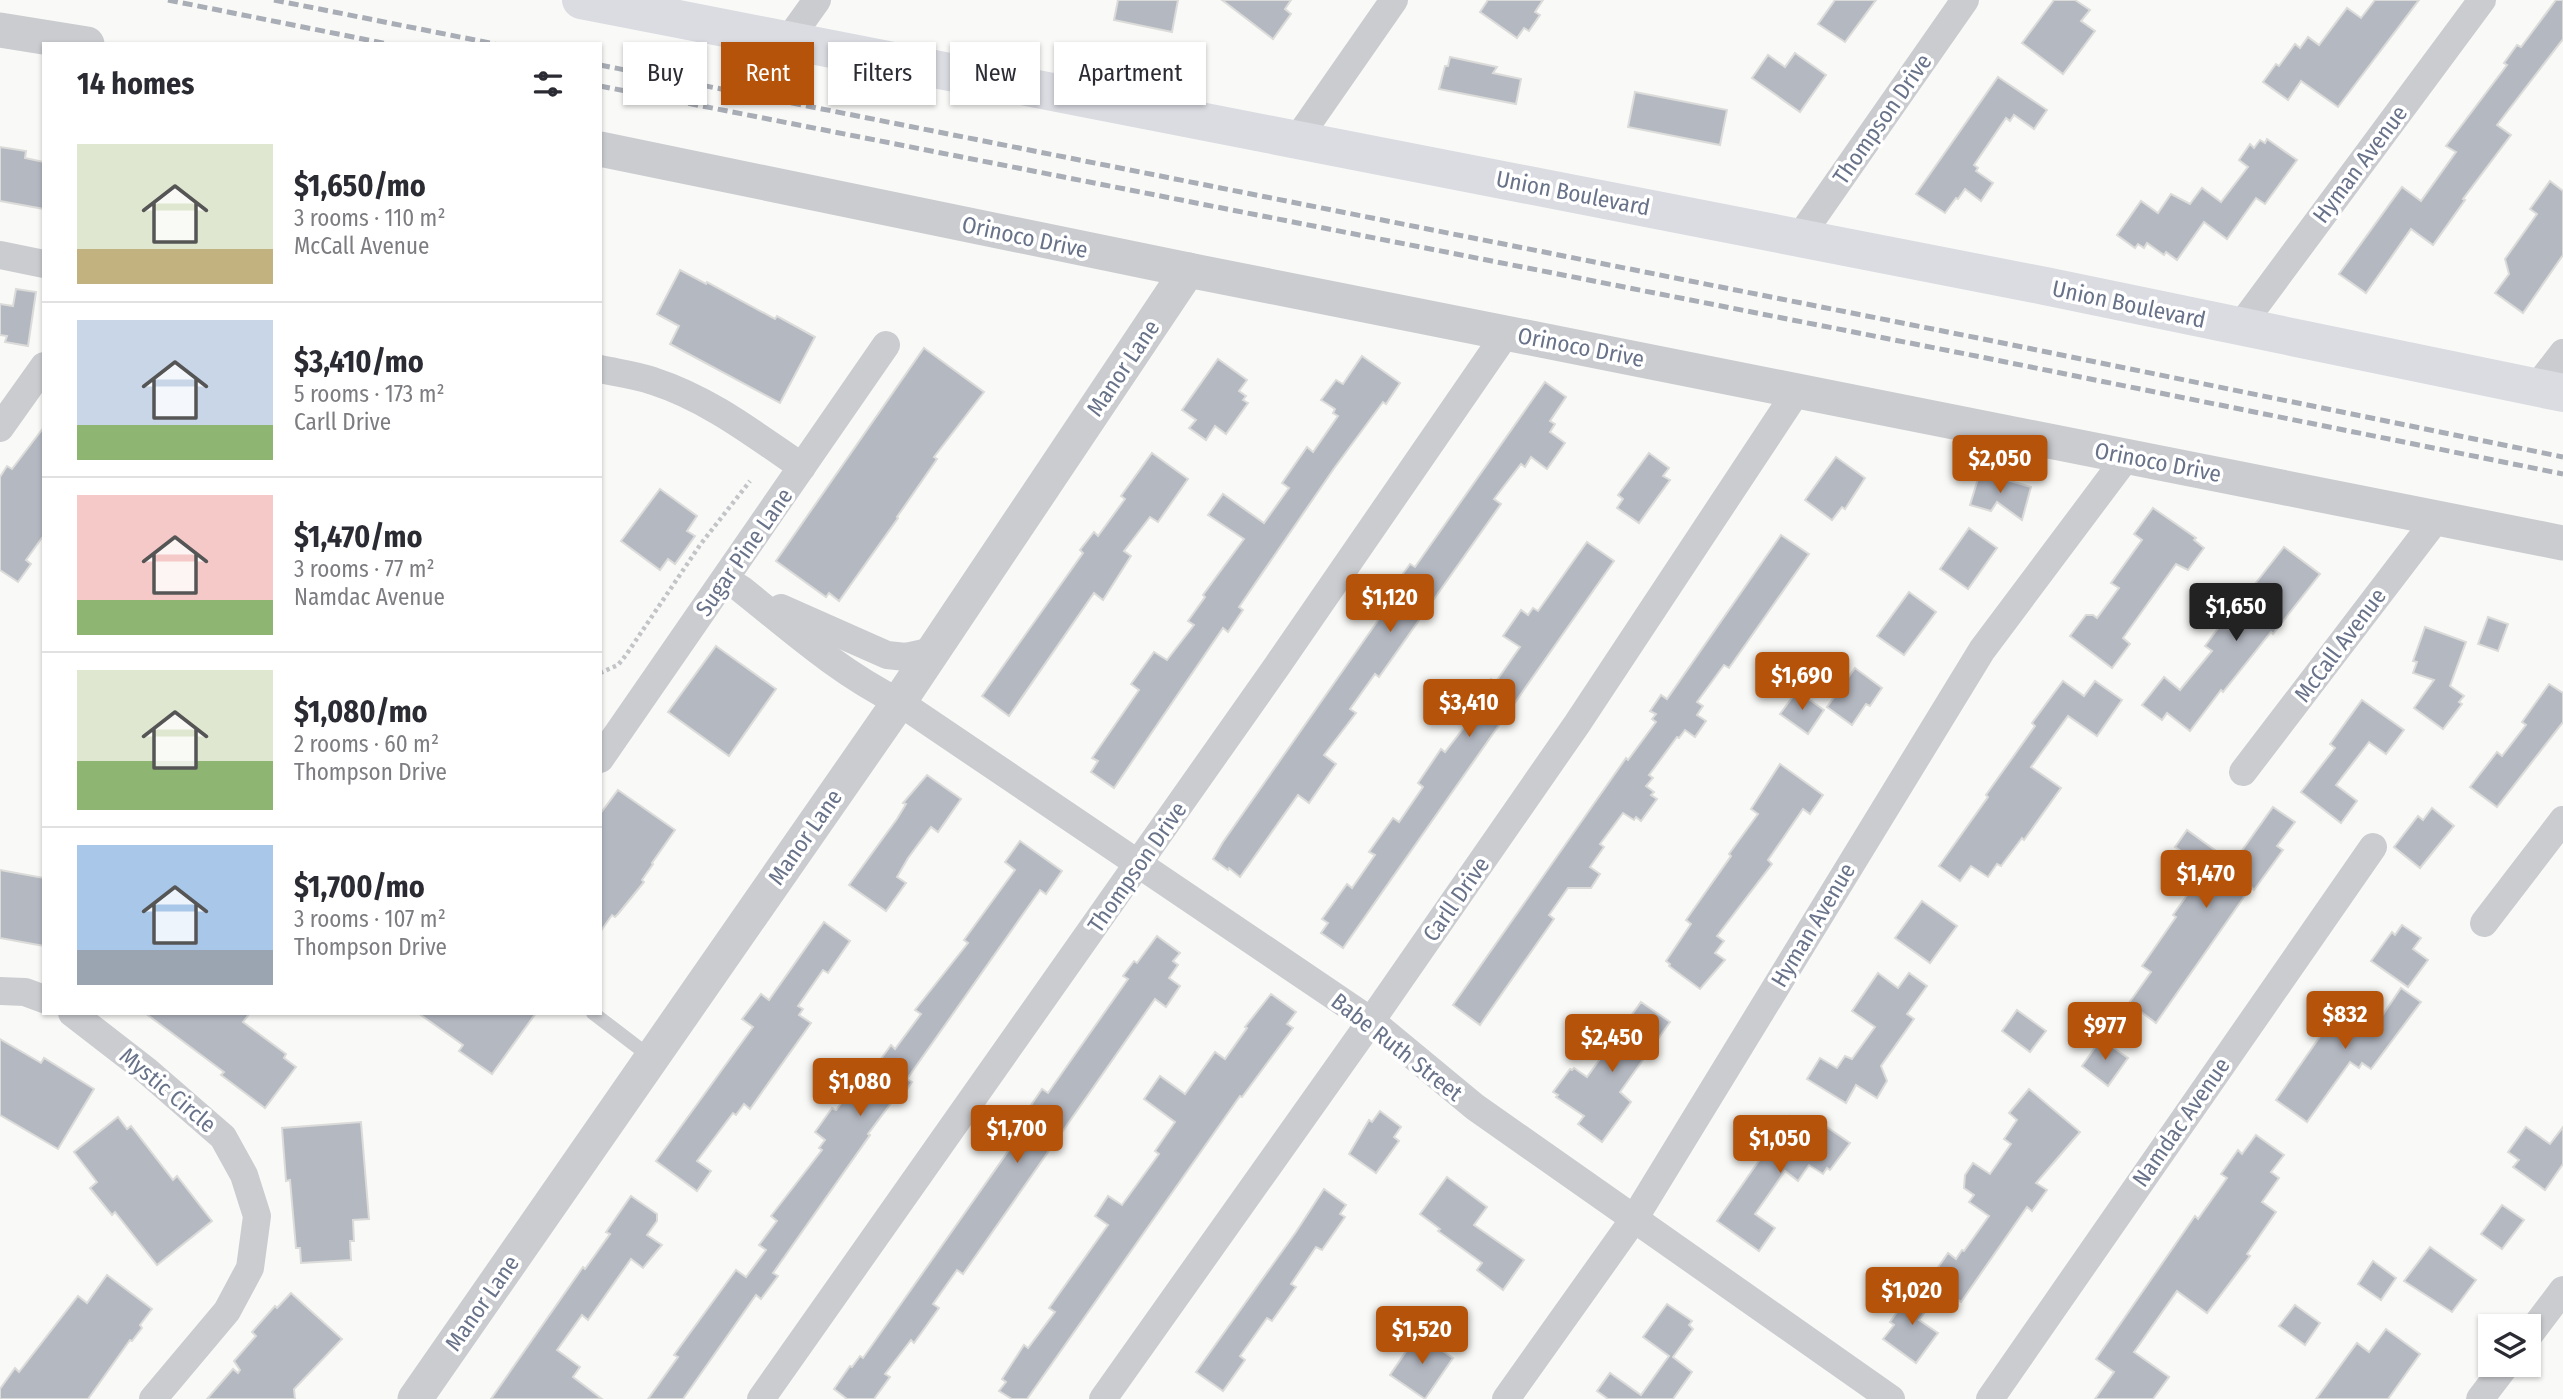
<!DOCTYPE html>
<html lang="en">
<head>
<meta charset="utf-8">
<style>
	body { margin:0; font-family:"Fira Sans Condensed",sans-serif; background:#f7f7f7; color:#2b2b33; height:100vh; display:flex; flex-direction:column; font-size:26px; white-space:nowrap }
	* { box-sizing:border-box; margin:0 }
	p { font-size:23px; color:#7c7c81 }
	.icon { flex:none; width:38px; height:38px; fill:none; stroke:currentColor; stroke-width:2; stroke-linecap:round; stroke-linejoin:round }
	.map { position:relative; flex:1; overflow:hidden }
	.side { position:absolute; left:42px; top:42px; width:560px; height:973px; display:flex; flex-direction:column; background:#fff; border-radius:0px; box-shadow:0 2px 5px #0004 }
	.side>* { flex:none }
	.guide { position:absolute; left:623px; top:42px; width:665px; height:63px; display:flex; gap:14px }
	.buttons { position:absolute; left:2478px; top:1314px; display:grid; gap:14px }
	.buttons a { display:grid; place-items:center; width:63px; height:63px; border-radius:0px; background:#fff; box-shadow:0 2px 5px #0004; font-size:35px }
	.price { position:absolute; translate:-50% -60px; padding:0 16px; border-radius:7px; background:#b45309; color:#fff; font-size:23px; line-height:46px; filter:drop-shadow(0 2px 4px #0008) }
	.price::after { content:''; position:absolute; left:50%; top:42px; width:21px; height:16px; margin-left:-10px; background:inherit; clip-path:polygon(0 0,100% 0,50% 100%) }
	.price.active { background:#222; color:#fff }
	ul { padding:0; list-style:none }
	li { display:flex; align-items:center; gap:21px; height:175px; padding:0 35px }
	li+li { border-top:2px solid #e1e1e2 }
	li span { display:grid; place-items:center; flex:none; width:196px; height:140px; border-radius:0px; color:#555 }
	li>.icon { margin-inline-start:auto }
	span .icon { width:84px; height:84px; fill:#fffc; stroke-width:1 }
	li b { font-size:30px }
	h2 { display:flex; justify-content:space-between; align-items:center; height:84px; padding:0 35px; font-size:30px }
	.pill { padding:0 24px; border-radius:0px; background:#fff; box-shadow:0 2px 5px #0004; font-size:24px; line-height:63px }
	.pill.active { background:#b45309; color:#fff }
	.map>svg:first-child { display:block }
	.building { fill:#b4b8c1; stroke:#dbdbd9; stroke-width:2 }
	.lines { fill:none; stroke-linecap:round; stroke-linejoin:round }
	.path { stroke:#c3c4c7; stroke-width:4.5; stroke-dasharray:3.5 3.5; stroke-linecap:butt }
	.service { stroke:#caccd0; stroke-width:14 }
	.minor { stroke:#caccd0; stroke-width:28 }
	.tertiary { stroke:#caccd0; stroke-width:35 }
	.secondary { stroke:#dadce2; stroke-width:38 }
	.rail { stroke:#a9adb5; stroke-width:5; stroke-dasharray:10 5; stroke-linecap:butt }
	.labels { text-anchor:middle; stroke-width:7; stroke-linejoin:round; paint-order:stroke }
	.street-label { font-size:23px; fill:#687289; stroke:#fff }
</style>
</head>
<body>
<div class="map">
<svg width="2563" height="1399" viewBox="0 0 2563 1399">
	<rect width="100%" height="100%" fill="#f9faf7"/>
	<g class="building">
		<polygon points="1118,0 1178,0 1172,32 1114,20"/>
		<polygon points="1222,0 1291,0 1285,9 1291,14 1273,39"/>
		<polygon points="1488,0 1543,0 1535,12 1540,15 1529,31 1524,28 1517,38 1480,12"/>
		<polygon points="1835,0 1876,0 1845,42 1818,24"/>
		<polygon points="2054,0 2075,0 2090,10 2081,21 2095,31 2063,74 2022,43"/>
		<polygon points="2375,0 2419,0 2338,107 2301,81 2288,100 2263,82 2276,64 2279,66 2295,44 2300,48 2308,37 2319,45 2347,8 2361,18"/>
		<polygon points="2556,0 2563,0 2563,39 2497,125 2511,135 2463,199 2465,200 2433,245 2411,229 2366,293 2339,274 2402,187 2421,201 2456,152 2446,146 2507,65 2504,63 2517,45 2521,47"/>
		<polygon points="1795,53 1826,75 1800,112 1752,78 1768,55 1785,67"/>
		<polygon points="1450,57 1497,67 1493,73 1521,79 1516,104 1439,89 1445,66 1448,66"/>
		<polygon points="1998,77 2047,110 2034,129 2014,115 2010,121 2006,118 1974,165 1978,168 1976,171 1993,183 1981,201 1965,189 1958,199 1956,198 1945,213 1916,194"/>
		<polygon points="1635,92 1727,110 1720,145 1628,127"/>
		<polygon points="2267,139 2297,160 2265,204 2256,198 2227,239 2204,222 2177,260 2166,252 2164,255 2147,243 2144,248 2138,244 2135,248 2117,235 2141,201 2158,213 2171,194 2190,204 2202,188 2221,202 2248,167 2239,160 2250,144 2254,148 2260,140 2265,143"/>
		<polygon points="0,147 26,151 25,158 44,162 44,209 0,201"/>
		<polygon points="2550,181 2563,191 2563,255 2523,313 2495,293 2509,274 2505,259 2537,214 2530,209"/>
		<polygon points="680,270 706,284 707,282 775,319 777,316 815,337 780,403 670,344 679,326 657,314"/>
		<polygon points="16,289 36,292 28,346 5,342 7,336 0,335 0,304 13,306"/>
		<polygon points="924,348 984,392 934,457 937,459 897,517 898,518 839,601 829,593 826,597 776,561"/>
		<polygon points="1362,356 1400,383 1386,404 1383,402 1335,467 1239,607 1243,610 1228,632 1223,628 1114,788 1091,772 1098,761 1092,758 1139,690 1131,684 1154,652 1167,660 1194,625 1188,621 1205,597 1203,595 1244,539 1208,515 1223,494 1264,523 1289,488 1282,483 1307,447 1313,452 1338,416 1333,413 1335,409 1321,400 1336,380 1343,384"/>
		<polygon points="1218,359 1247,380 1239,391 1246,396 1243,400 1248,403 1226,434 1215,426 1206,440 1189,428 1196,420 1182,410"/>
		<polygon points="1545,382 1566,397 1550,421 1555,424 1550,432 1565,443 1547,469 1531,457 1525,467 1521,464 1494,499 1501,504 1379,677 1375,674 1350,709 1356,713 1324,755 1336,764 1309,803 1298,795 1240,877 1229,868 1228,870 1213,859 1223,842 1400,589 1395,585 1410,564 1415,567"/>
		<polygon points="44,427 44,535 26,560 31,564 18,582 0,570 0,477 7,466 12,469"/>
		<polygon points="1152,453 1188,479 1158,522 1150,517 1124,551 1131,556 1103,600 1094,593 1009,716 982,696 1083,553 1080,550 1094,532 1098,536 1125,499 1121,496"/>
		<polygon points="1649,453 1669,468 1663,476 1670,480 1639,523 1617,508 1623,499 1618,495"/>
		<polygon points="1836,457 1865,478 1845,509 1842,507 1832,520 1805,500"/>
		<polygon points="1980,472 2031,487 2022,520 1997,502 1991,511 1970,505"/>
		<polygon points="660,489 697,516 687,531 695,536 675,564 668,559 660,570 621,541"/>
		<polygon points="2153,508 2196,538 2194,540 2204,548 2188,570 2176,564 2123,638 2130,644 2112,668 2070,636 2086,615 2093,615 2097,618 2119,588 2111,583 2142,540 2134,534"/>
		<polygon points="1969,528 1997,548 1968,589 1940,569"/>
		<polygon points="1781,535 1809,554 1729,668 1724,665 1697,702 1703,706 1697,715 1706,721 1695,737 1685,730 1679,738 1677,737 1649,775 1653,778 1646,786 1654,792 1651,795 1657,799 1641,821 1636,817 1634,820 1623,813 1600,844 1604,847 1590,867 1600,874 1591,888 1568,888 1549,915 1554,919 1480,1025 1453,1005 1626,758 1628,760 1656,722 1652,719 1656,714 1650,711 1661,695 1667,699"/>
		<polygon points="1587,542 1614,561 1343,948 1321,933 1328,923 1322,919 1347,884 1352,888 1375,855 1369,852 1393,818 1399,822 1423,787 1418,783 1441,749 1445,752 1472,717 1466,713 1491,679 1495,683 1520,647 1503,636 1521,610 1528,615 1533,608 1538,611"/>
		<polygon points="2284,547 2320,574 2273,634 2271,632 2223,692 2221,690 2190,731 2167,713 2162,720 2142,705 2164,677 2180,690 2212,651 2205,646 2222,623 2233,632 2264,591 2255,584"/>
		<polygon points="1909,592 1936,612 1904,655 1877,636"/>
		<polygon points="2488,617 2508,624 2498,651 2478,644"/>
		<polygon points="2425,627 2466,642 2450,686 2464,696 2459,702 2462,704 2443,729 2414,708 2434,680 2413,673 2417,662 2413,661"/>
		<polygon points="716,646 776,689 729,756 668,712"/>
		<polygon points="1855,668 1882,688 1870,706 1866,704 1852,725 1827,707"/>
		<polygon points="2063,681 2084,696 2095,681 2122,700 2097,736 2068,716 2031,767 2061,788 2024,840 2022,838 2001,866 1997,864 1988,877 1971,866 1960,881 1939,866 1988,797 1986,795 2035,726 2032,723"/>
		<polygon points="2549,684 2563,693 2563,722 2497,807 2470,787 2497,752 2502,756 2526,725 2522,722"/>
		<polygon points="1797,691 1824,710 1808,734 1780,714"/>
		<polygon points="2362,700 2404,730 2386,754 2369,742 2336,785 2357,801 2341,823 2301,792 2335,748 2330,744"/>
		<polygon points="1780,764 1823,795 1810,814 1803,809 1768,860 1772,864 1717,936 1724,941 1715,953 1725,960 1700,989 1669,966 1670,964 1666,961 1691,924 1686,920 1731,856 1729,854 1758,814 1751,809"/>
		<polygon points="927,775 961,799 938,832 931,827 908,858 897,877 906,883 886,911 849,885 897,819 906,804 903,803"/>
		<polygon points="618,790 675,830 652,863 653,864 642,880 644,882 618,914 615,917 612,915 600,932 600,814"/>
		<polygon points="2273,807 2295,822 2277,846 2283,850 2254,890 2251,887 2156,1023 2129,1003 2151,972 2142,966 2176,917 2173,915 2206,868 2175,847 2187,830 2233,863"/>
		<polygon points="2432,808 2454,826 2420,868 2394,847 2418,816 2423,820"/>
		<polygon points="1020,841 1062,871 1046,894 1040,890 907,1079 912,1082 899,1101 895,1098 868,1134 870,1135 773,1273 778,1276 761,1299 756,1295 683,1399 648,1399 678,1357 674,1355 736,1270 746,1277 766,1250 759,1245 777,1221 771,1216 822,1150 819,1148 825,1140 815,1132 832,1108 836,1110 858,1081 863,1084 891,1045 895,1049 921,1014 915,1010 968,943 964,940 1015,870 1005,862"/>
		<polygon points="0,870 44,878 44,946 0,938"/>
		<polygon points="1922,901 1957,926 1930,963 1895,938"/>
		<polygon points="824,922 850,941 828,973 823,970 798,1006 803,1009 799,1015 811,1023 750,1109 744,1104 736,1115 733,1113 697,1161 711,1171 697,1191 656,1161 753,1027 742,1019 761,994 769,1000"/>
		<polygon points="2402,925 2421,938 2413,949 2428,960 2408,987 2371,961 2392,932 2395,935"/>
		<polygon points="1157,936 1180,953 1173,961 1178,965 1169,978 1180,986 1166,1007 1155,999 963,1274 957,1270 933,1304 939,1308 914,1343 911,1340 885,1374 890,1377 874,1399 847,1399 834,1389 850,1366 852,1367 860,1356 863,1358 1033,1116 1027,1111 1042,1089 1048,1093 1128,979 1123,976 1134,961 1137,963"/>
		<polygon points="1878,973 1898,988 1909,973 1927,986 1907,1014 1914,1019 1881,1066 1887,1081 1877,1098 1856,1085 1846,1103 1807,1079 1820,1058 1837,1068 1845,1056 1852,1059 1875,1027 1852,1011"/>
		<polygon points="2401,988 2421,1002 2371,1069 2362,1063 2359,1068 2350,1062 2307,1122 2276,1100 2348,996 2380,1019"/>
		<polygon points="1271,994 1296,1012 1287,1024 1293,1028 1242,1097 1240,1096 1027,1399 1012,1399 999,1391 1006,1382 1002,1379 1024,1345 1028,1348 1055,1312 1049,1308 1108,1225 1095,1216 1108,1196 1122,1205 1159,1154 1155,1151 1175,1122 1144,1099 1160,1076 1185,1094 1215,1052 1225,1059 1247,1028 1245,1027"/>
		<polygon points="1641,1002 1670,1022 1620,1092 1631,1102 1602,1142 1578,1124 1584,1116 1556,1097 1558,1095 1553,1092 1570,1069 1572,1070 1574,1068 1587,1077"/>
		<polygon points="2017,1010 2046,1031 2030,1052 2002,1031"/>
		<polygon points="145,1013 250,1013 243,1022 286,1054 284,1058 296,1067 265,1108 221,1075 224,1072"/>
		<polygon points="418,1013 536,1013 492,1074 459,1051 463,1045"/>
		<polygon points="0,1039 41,1063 44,1058 94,1089 58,1149 0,1115"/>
		<polygon points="2101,1039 2128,1058 2108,1086 2082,1066"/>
		<polygon points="2029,1089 2080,1132 2036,1183 2047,1190 2032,1211 2027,1207 1961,1302 1930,1279 1948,1253 1956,1259 1962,1250 1964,1251 1989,1216 1969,1202 1974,1195 1964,1188 1965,1175 1973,1163 1990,1174 2011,1144 2004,1139 2017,1120 2009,1113"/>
		<polygon points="1380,1111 1401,1127 1394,1137 1399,1141 1376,1173 1349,1154 1369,1120 1372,1122"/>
		<polygon points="1790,1116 1808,1129 1815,1119 1850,1143 1830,1170 1827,1168 1823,1174 1809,1165 1798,1181 1785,1171 1755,1214 1775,1228 1759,1251 1717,1221"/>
		<polygon points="118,1117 127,1129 131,1126 173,1180 177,1176 212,1221 157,1265 115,1212 112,1215 90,1188 97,1182 74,1152"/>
		<polygon points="361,1122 369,1219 353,1220 354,1241 350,1241 351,1260 301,1263 300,1248 296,1248 290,1180 286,1181 282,1128"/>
		<polygon points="2526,1127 2550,1144 2563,1127 2563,1164 2545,1190 2513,1167 2519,1160 2508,1152"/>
		<polygon points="2256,1135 2284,1155 2271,1172 2279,1178 2262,1202 2276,1212 2247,1254 2250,1256 2207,1313 2177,1291 2134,1352 2169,1377 2153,1399 2095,1399 2114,1372 2096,1359 2195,1216 2198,1219 2227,1178 2221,1174 2238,1150 2242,1154"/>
		<polygon points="1447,1177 1487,1207 1474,1225 1524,1260 1503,1290 1477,1270 1482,1263 1438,1231 1440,1229 1420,1214"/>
		<polygon points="1324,1189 1346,1205 1340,1214 1345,1217 1322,1250 1316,1247 1291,1284 1296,1287 1272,1321 1267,1318 1240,1356 1245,1360 1223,1391 1196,1372 1296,1232"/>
		<polygon points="631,1196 657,1214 657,1221 647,1235 662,1245 643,1268 631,1259 588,1320 582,1315 557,1350 580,1367 573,1377 602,1399 491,1399 583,1267 585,1269 610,1234 606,1232"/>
		<polygon points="2502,1205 2524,1220 2502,1249 2481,1234"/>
		<polygon points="2430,1247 2476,1280 2452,1312 2404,1281"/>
		<polygon points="2373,1261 2396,1278 2381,1300 2358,1284"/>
		<polygon points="107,1275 152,1309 140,1325 142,1328 132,1341 130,1340 88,1399 0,1399 0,1389 15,1368 19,1372 78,1296 87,1303"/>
		<polygon points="1915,1287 1933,1301 1919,1320 1938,1333 1916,1363 1883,1339 1894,1325 1890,1322"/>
		<polygon points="291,1293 342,1339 294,1389 295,1399 207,1399 233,1369 238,1373 240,1370 234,1361 256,1336 252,1332 275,1306 277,1308"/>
		<polygon points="1667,1304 1692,1321 1689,1325 1693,1329 1673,1357 1692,1372 1673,1399 1608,1399 1597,1391 1610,1373 1641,1395 1669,1356 1643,1337"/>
		<polygon points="2295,1305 2320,1323 2305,1345 2279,1326"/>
		<polygon points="2386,1329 2420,1354 2388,1399 2316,1399 2357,1343 2369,1352"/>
		<polygon points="1418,1334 1453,1358 1425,1399 1390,1375"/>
	</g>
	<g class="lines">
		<polyline class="path" points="600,673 618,665 626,655 700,545 750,481"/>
		<polyline class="service" points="593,1013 652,1058"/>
		<g class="minor">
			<polyline points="787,42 817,0"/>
			<polyline points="1298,138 1394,0"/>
			<polyline points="1799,238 1965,0"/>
			<polyline points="0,255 44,264"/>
			<polyline points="2239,328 2482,0"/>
			<path d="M600,369C618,373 636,375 653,381C709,399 755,435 802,467"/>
			<polyline points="2536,388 2563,353"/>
			<polyline points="0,428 44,366"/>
			<path d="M725,579L741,589C791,629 840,673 899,702L1371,1021L1475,1107L1891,1399"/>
			<polyline points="781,608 887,655 906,657 933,651"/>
			<polyline points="600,759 886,345"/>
			<polyline points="2243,772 2437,518"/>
			<polyline points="2484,923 2563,820"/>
			<polyline points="0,991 25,992 44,999"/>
			<polyline points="72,1013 147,1071 223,1137 244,1175 257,1216 250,1268 227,1311 153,1399"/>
			<polyline points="2529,1335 2563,1290"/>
			<polyline points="761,1399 1277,666 1507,332"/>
			<polyline points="1103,1399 1371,1021 1577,724 1797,391"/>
			<polyline points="1506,1399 1634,1219 1982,650 2128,455"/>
			<polyline points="1990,1399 2373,847"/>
			<polyline points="2480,1399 2506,1365"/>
		</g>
		<g class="tertiary">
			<polyline points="0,30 87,44"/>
			<polyline points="600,149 1188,270 2563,543"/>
			<polyline points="415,1399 899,702 1188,270"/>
		</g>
		<polyline class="secondary" points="581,0 2045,286 2563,393"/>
		<g class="rail">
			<polyline points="168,0 388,44"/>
			<polyline points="274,0 495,44"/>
			<polyline points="600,65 1983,339 2563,457"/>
			<polyline points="600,86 1981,357 2563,474"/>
		</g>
	</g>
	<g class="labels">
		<g class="street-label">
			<text transform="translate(1882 119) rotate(-55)" y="8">Thompson Drive</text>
			<text transform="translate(2360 164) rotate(-53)" y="8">Hyman Avenue</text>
			<text transform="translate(1573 193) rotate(11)" y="8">Union Boulevard</text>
			<text transform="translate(1025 237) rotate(12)" y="8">Orinoco Drive</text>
			<text transform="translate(2129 304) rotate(12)" y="8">Union Boulevard</text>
			<text transform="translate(1581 347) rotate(11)" y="8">Orinoco Drive</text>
			<text transform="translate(1123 368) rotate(-56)" y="8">Manor Lane</text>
			<text transform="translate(2158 462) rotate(11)" y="8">Orinoco Drive</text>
			<text transform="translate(744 552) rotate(-55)" y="8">Sugar Pine Lane</text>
			<text transform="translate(2340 645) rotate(-53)" y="8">McCall Avenue</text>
			<text transform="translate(805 837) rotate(-55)" y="8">Manor Lane</text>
			<text transform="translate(1137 867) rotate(-55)" y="8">Thompson Drive</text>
			<text transform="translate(1456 899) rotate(-55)" y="8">Carll Drive</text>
			<text transform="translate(1813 925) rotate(-59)" y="8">Hyman Avenue</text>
			<text transform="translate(1397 1047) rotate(38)" y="8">Babe Ruth Street</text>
			<text transform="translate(168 1090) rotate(40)" y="8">Mystic Circle</text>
			<text transform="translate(2181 1122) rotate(-55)" y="8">Namdac Avenue</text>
			<text transform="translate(482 1303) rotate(-55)" y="8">Manor Lane</text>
		</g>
	</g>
</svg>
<div class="buttons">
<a><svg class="icon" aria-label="layers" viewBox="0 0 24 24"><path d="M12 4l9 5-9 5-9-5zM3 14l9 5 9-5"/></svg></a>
</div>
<b class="price" style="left:2000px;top:495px">$2,050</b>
<b class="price" style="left:1390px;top:634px">$1,120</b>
<b class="price active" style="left:2236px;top:643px">$1,650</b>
<b class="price" style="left:1802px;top:712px">$1,690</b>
<b class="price" style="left:1469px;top:739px">$3,410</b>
<b class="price" style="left:2206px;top:910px">$1,470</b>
<b class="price" style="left:2345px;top:1051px">$832</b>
<b class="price" style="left:2105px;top:1062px">$977</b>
<b class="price" style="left:1612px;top:1074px">$2,450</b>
<b class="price" style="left:860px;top:1118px">$1,080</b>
<b class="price" style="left:1017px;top:1165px">$1,700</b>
<b class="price" style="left:1780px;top:1175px">$1,050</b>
<b class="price" style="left:1912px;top:1327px">$1,020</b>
<b class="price" style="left:1422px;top:1366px">$1,520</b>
<div class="guide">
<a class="pill">Buy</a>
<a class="pill active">Rent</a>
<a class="pill">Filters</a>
<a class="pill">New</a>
<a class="pill">Apartment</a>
</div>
<section class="side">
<h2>14 homes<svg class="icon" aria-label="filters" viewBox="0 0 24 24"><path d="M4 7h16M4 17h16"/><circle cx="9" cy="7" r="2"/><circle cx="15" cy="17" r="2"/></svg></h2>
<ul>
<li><span style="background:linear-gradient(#dfe7d0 75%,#c2b280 0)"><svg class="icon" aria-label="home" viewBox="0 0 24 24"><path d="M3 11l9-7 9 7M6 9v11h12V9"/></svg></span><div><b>$1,650/mo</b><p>3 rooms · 110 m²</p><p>McCall Avenue</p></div></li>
<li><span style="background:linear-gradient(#c9d6e8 75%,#8fb573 0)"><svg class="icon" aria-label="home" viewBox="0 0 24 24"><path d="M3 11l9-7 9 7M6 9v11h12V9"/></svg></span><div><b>$3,410/mo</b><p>5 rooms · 173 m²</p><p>Carll Drive</p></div></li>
<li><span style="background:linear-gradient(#f6c9c9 75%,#8fb573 0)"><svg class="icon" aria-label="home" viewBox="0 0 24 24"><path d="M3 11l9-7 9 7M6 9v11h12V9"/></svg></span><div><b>$1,470/mo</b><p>3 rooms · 77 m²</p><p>Namdac Avenue</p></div></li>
<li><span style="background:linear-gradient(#dfe7d0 65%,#8fb573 0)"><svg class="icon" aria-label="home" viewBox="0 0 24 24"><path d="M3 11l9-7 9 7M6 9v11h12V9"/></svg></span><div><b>$1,080/mo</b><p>2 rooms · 60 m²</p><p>Thompson Drive</p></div></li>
<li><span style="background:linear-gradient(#a9c7e8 75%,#9aa5b1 0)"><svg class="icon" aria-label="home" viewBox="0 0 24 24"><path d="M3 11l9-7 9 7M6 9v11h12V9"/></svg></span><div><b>$1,700/mo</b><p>3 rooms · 107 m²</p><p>Thompson Drive</p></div></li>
</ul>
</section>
</div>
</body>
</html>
